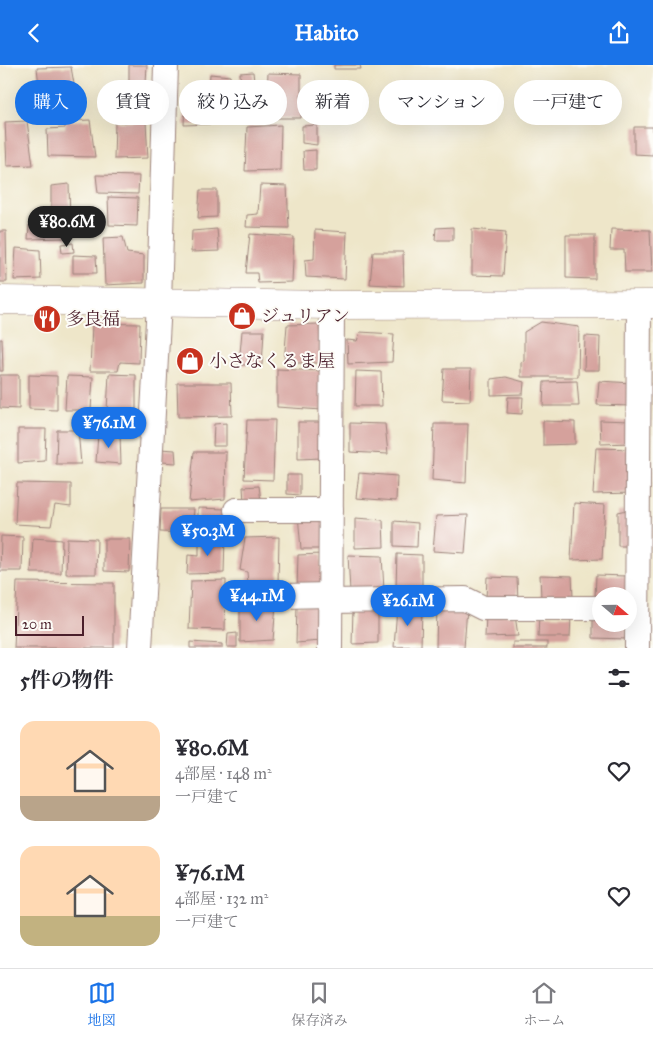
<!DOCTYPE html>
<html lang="ja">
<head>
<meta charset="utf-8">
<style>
	body { margin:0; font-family:"IM FELL Great Primer","Noto Serif JP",serif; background:#f2f2f3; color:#2b2b33; height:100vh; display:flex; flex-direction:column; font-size:19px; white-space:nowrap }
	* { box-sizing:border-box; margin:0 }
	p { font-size:16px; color:#7c7c81 }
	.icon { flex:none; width:28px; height:28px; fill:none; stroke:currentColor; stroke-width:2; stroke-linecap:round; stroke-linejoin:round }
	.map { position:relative; height:583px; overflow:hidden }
	.drawer { display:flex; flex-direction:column; background:#fff; flex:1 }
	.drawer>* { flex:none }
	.hud { position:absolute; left:15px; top:15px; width:624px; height:45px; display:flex; gap:10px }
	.needle { width:32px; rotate:110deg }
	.buttons { position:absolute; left:592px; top:522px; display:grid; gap:10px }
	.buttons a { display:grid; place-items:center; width:45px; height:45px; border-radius:50%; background:#fff; box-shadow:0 5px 20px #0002; font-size:25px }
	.scale { position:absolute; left:15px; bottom:12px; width:69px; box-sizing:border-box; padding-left:5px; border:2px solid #4a1f2b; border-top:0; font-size:14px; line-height:18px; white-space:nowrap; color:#4a1f2b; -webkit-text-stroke:4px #fdfcf7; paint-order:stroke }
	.price { position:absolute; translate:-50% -42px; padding:0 11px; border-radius:18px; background:#1a73e8; color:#fff; font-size:16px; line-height:32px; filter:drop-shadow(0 1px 2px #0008) }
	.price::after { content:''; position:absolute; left:50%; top:30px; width:15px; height:11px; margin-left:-8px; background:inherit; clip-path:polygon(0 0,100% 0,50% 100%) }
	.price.on { background:#222; color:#fff }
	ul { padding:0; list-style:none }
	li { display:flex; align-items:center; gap:15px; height:125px; padding:0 20px }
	li span { display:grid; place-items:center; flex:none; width:140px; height:100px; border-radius:15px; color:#555 }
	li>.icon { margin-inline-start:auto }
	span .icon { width:60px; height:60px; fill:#fffc; stroke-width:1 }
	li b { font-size:21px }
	h2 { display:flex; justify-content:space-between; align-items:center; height:60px; padding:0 20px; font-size:21px }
	.chip { padding:0 18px; border-radius:22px; background:#fff; box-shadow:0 5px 20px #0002; font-size:18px; line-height:45px }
	.chip.on { background:#1a73e8; color:#fff }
	header { display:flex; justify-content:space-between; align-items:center; height:65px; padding:0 20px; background:#1a73e8; color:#fff; font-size:22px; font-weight:700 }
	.dock { display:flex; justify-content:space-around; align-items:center; height:70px; border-top:1px solid #e1e1e2; background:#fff; font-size:14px; color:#7c7c81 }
	.dock a { display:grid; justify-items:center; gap:2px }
	.dock .on { color:#1a73e8 }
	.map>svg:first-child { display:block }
	.building { fill:#d5a19c }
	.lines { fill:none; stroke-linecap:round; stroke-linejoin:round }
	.street-casing { stroke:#9c827a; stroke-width:26 }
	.secondary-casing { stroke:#9c827a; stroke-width:29 }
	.street { stroke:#fff; stroke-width:24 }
	.secondary { stroke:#fff; stroke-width:28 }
	.labels { text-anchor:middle; stroke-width:4; stroke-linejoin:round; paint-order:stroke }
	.poi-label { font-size:18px; fill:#4a1f2b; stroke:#fdfcf7; text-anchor:start }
</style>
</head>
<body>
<header><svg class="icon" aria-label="back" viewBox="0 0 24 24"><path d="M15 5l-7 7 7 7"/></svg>Habito<svg class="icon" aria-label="share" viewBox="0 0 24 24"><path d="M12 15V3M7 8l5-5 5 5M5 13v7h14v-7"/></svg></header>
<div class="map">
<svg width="653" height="583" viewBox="0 0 653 583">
	<rect width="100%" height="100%" fill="#fdfcf7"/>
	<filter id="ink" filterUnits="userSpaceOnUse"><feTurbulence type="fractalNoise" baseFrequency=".02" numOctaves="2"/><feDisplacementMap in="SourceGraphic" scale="10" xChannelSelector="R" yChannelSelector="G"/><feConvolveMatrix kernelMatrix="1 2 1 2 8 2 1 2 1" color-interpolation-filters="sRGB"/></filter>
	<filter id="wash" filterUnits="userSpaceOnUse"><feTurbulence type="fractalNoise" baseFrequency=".0096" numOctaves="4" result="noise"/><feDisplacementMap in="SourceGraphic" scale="20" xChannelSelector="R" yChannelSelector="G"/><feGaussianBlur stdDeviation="1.12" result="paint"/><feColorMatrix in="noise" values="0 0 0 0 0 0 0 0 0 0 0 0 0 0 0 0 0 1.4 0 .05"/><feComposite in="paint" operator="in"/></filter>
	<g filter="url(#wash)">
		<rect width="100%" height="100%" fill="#eee6c9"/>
		<g id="blocks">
			<g class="building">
				<polygon points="129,0 147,0 146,18 129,18"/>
				<polygon points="334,0 360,0 361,4 334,4"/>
				<polygon points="71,2 74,19 39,20 37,3"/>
				<polygon points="253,7 255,26 241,25 240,8"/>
				<polygon points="268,8 301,9 301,53 266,53"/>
				<polygon points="210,9 230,11 232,26 209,25"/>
				<polygon points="71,33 73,50 38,53 35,34"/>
				<polygon points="324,34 338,34 339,57 326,57"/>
				<polygon points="185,37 236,37 235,58 184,60"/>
				<polygon points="90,55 95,92 48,91 47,64 65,63 66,56"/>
				<polygon points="27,56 33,100 7,101 5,57"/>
				<polygon points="115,57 146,57 148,93 114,94"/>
				<polygon points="281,60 280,105 245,106 247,62"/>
				<polygon points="317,60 317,80 302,78 302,61"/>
				<polygon points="634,62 653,62 653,90 634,89"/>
				<polygon points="316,85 316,105 304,105 303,86"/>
				<polygon points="96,110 139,111 138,129 98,128"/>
				<polygon points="69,119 70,156 51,156 51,121"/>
				<polygon points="260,120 287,121 289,163 246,162 247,150 258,149"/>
				<polygon points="200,125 217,125 217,152 198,153"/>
				<polygon points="108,132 138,133 137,161 109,160"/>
				<polygon points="29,160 67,160 68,173 28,174"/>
				<polygon points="453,162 453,175 435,175 436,163"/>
				<polygon points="217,164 219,186 191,187 192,166"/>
				<polygon points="472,164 506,167 503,211 472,210"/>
				<polygon points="611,164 650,165 652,207 625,207 624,185 610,185"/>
				<polygon points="315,165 347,167 345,214 306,212 305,195 314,194"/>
				<polygon points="0,166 6,166 7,217 0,217"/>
				<polygon points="250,169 294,172 292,217 258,218 257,208 246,208"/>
				<polygon points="566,170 595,170 595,214 566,213"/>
				<polygon points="123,172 127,188 144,190 144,218 105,220 103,173"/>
				<polygon points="73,178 74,187 62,188 61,179"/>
				<polygon points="16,183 40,185 41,214 14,215"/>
				<polygon points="373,187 403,187 404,221 370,219"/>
				<polygon points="73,190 96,191 97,208 73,208"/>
				<polygon points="541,257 579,262 578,312 521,312 521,297 524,296 524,267"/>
				<polygon points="92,258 140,259 139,298 120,297 118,306 90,306"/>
				<polygon points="319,259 321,298 284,298 287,260"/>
				<polygon points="242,266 264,266 262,300 239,300"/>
				<polygon points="360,267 394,269 392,297 348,299 347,275 357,276"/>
				<polygon points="585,271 600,272 599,305 584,305"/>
				<polygon points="0,274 2,274 3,306 0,306"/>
				<polygon points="277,304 323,306 322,345 277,342"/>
				<polygon points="444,304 471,304 470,336 442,335"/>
				<polygon points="356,306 381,307 382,341 355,341"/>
				<polygon points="109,309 136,310 136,346 107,345"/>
				<polygon points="0,310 19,310 19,344 0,343"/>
				<polygon points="29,310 57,311 57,345 29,344"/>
				<polygon points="67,311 93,312 91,345 65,345"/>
				<polygon points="506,312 524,317 523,329 491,330 491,314"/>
				<polygon points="577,316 579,341 543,341 544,317"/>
				<polygon points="599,316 632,318 631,341 597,340"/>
				<polygon points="177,318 231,318 232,351 178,352"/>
				<polygon points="508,332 523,332 522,349 507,348"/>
				<polygon points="247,355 275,355 273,415 244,414"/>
				<polygon points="600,355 631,356 631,378 601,379"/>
				<polygon points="543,356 575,357 575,379 543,380"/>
				<polygon points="298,357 322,357 322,393 298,394"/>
				<polygon points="226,358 226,381 213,381 214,359"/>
				<polygon points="350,358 385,359 388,389 350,387"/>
				<polygon points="434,359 468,359 466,418 432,415"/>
				<polygon points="18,364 46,364 45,396 18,398"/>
				<polygon points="57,365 78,365 81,399 56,399"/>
				<polygon points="98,369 120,370 121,399 96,397"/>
				<polygon points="596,383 632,384 632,428 593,429"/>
				<polygon points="160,384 175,385 176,398 161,397"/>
				<polygon points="194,387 226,387 225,434 189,437"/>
				<polygon points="359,408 397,411 396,436 356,433"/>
				<polygon points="287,410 300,410 300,430 287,429"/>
				<polygon points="17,418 71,419 71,442 55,440 51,461 15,459"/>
				<polygon points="259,421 261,436 244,437 243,422"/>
				<polygon points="574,438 605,440 602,494 571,495"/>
				<polygon points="198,443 225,444 227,466 198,465"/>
				<polygon points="161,444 194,444 192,468 160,467"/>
				<polygon points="632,444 632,481 618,481 618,447"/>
				<polygon points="298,450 324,451 325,484 301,484"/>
				<polygon points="468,450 465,488 433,486 436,451"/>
				<polygon points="355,453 383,455 384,482 355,483"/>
				<polygon points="394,456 418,458 417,482 394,481"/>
				<polygon points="1,471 23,472 22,506 0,506"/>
				<polygon points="199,471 225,472 224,508 187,509 188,490 199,491"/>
				<polygon points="279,472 278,519 248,518 247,507 240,505 245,473"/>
				<polygon points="33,473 62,475 61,508 31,508"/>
				<polygon points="67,473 97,474 96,509 66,509"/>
				<polygon points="104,474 130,474 129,507 104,506"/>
				<polygon points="321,489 322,524 297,524 298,490"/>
				<polygon points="397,489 422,490 422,523 396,522"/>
				<polygon points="348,490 382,491 384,525 350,526"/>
				<polygon points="540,510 572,511 573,533 541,533"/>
				<polygon points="596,510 626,511 626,531 601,531 595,534"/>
				<polygon points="487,512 517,513 518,535 486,534"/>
				<polygon points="226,515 225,565 189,564 191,516"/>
				<polygon points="17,517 114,518 114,583 14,583"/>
				<polygon points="276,539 273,575 240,577 240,540"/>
				<polygon points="297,541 320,541 321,576 296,578"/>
				<polygon points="437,542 467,543 464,583 436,583"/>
				<polygon points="397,543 422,543 421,581 394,582"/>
				<polygon points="353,544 378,544 378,578 352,579"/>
				<polygon points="486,550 515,550 518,571 485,572"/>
				<polygon points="539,550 571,551 570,572 538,572"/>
				<polygon points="593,550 601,550 601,559 626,559 627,574 593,573"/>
				<polygon points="237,568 237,582 227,582 228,569"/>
				<polygon points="190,577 222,579 222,583 190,583"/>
				<rect x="513" y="577" width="34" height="6"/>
			</g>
		</g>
	</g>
	<g filter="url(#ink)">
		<use href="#blocks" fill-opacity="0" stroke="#9c827a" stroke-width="1"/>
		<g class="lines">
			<g class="street-casing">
				<g id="street">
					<polyline points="236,445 331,445"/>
					<polyline points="235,532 330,530"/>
					<polyline points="330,536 465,534 483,543 601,543"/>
					<polyline points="140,583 159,238 166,0"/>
					<polyline points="330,583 332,240"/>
					<polyline points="637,583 639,239"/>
				</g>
			</g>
			<g class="secondary-casing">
				<polyline id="secondary" points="0,235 332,240 653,239"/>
			</g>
			<use href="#street" class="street"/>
			<use href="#secondary" class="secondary"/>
		</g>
	</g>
	<defs>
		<g id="shop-disc" transform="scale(1.4375)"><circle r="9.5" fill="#c8321e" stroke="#fdfcf7"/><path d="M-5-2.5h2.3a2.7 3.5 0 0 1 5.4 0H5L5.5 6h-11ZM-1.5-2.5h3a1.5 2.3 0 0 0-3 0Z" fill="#fff"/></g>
		<g id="restaurant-disc" transform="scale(1.4375)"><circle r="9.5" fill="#c8321e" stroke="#fdfcf7"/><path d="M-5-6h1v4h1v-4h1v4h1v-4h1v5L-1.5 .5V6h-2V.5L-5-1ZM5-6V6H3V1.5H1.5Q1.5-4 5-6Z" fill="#fff"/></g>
	</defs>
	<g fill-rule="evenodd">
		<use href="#shop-disc" x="242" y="251"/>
		<use href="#restaurant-disc" x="47" y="254"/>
		<use href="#shop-disc" x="190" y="296"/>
	</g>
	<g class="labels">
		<g class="poi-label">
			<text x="261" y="257">ジュリアン</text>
			<text x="66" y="260">多良福</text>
			<text x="209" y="302">小さなくるま屋</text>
		</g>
	</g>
</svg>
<div class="buttons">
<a><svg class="needle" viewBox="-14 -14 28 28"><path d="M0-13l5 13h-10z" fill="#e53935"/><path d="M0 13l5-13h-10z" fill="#7c7c81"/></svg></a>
</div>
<div class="scale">20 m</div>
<b class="price on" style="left:67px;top:183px">¥80.6M</b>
<b class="price" style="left:109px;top:384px">¥76.1M</b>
<b class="price" style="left:208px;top:492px">¥50.3M</b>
<b class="price" style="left:257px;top:557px">¥44.1M</b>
<b class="price" style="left:408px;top:562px">¥26.1M</b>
<div class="hud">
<a class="chip on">購入</a>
<a class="chip">賃貸</a>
<a class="chip">絞り込み</a>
<a class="chip">新着</a>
<a class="chip">マンション</a>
<a class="chip">一戸建て</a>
</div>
</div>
<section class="drawer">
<h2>5件の物件<svg class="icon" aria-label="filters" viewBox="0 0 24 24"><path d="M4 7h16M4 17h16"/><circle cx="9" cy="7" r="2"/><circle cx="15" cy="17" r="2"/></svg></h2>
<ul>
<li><span style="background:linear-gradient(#ffd9b3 75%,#b9a48a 0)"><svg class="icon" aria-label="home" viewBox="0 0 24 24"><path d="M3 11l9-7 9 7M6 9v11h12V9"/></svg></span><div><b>¥80.6M</b><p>4部屋 · 148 m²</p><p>一戸建て</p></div><svg class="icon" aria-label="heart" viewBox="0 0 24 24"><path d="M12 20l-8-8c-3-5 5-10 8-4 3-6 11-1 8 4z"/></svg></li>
<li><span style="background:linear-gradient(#ffd9b3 70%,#c2b280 0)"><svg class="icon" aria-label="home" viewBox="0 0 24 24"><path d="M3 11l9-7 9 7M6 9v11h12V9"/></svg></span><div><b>¥76.1M</b><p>4部屋 · 132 m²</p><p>一戸建て</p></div><svg class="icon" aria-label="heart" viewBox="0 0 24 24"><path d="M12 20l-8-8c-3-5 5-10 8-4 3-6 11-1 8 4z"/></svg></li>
</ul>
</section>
<nav class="dock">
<a class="on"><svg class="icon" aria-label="map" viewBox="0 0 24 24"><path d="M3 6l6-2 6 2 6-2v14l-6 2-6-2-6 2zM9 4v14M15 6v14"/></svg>地図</a>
<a><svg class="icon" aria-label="saved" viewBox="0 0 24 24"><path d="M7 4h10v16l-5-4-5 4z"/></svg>保存済み</a>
<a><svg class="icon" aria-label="home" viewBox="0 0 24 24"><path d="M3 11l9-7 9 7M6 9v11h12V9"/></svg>ホーム</a>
</nav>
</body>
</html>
